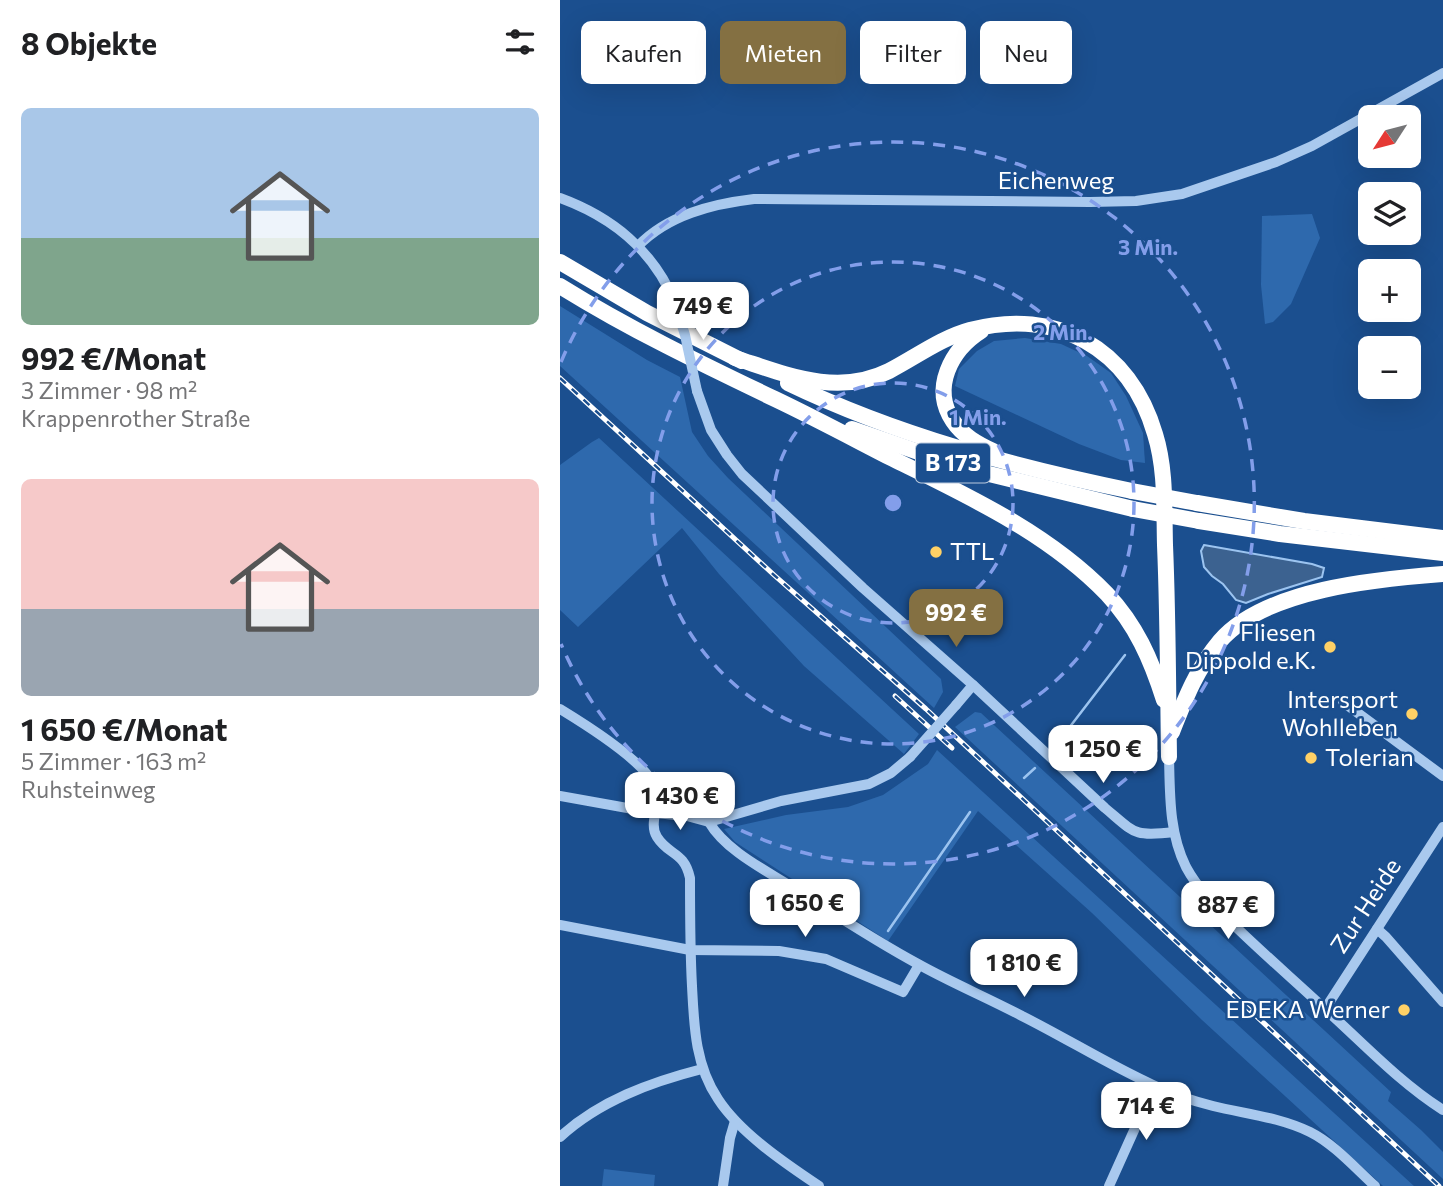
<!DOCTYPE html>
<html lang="de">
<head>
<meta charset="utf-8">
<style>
	body { margin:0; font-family:Commissioner,sans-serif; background:#f2f2f2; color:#202124; height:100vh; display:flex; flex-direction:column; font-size:26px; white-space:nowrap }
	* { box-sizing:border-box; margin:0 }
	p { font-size:23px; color:#757577 }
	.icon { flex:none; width:38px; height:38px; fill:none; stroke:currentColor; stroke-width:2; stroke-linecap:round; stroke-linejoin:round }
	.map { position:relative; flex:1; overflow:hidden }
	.drawer { display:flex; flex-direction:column; background:#fff; width:560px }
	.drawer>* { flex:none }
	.top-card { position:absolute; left:21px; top:21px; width:665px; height:63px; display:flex; gap:14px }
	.needle { width:46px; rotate:234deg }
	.buttons { position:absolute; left:798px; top:105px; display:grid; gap:14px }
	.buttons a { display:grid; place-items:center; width:63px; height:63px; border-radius:10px; background:#fff; box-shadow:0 7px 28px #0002; font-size:35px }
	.price { position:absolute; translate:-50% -60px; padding:0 16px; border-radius:14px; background:#fff; color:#222; font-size:23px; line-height:46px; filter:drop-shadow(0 2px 4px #0008) }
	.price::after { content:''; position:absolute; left:50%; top:42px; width:21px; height:16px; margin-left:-10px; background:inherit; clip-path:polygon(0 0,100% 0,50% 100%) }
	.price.on { background:#847042; color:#fff }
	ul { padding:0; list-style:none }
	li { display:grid; align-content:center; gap:14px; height:371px; padding:0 21px }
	li span { display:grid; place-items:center; height:217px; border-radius:10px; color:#555 }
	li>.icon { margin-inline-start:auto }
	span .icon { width:126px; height:126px; fill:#fffc; stroke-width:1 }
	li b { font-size:30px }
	h2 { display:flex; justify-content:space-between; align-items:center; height:84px; padding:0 21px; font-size:30px }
	.tag { padding:0 24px; border-radius:10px; background:#fff; box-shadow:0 7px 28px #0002; font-size:24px; line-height:63px }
	.tag.on { background:#847042; color:#fff }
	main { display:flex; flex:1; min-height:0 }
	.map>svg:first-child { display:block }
	.green { fill:#2e69ad }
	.water { fill:#3c6290; stroke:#9cc4f0; stroke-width:2 }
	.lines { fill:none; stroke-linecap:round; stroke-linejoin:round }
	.stream { stroke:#9cc4f0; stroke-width:2.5 }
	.minor { stroke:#a9c9ee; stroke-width:10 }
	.highway { stroke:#fff; stroke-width:16 }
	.rail-casing { stroke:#fff; stroke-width:5 }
	.rail { stroke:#1b4f8f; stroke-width:2.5; stroke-dasharray:8; stroke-linecap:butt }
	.minor-bridge { stroke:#a9c9ee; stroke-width:10 }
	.highway-bridge { stroke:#fff; stroke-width:16 }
	.ring { fill:none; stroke:#839eea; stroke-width:3.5; stroke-dasharray:12 9 }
	.poi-dot { fill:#ffd166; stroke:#1b4f8f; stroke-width:2.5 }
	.labels { text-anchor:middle; stroke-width:5; stroke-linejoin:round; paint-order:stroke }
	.shield { fill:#1b4f8f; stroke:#bbcadd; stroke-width:2 }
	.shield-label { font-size:23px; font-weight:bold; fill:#fff }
	.street-label { font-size:24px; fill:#fff; stroke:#1b4f8f }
	.poi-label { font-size:24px; fill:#fff; stroke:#1b4f8f; text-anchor:end }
	.centre { fill:#839eea; stroke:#1b4f8f; stroke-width:3.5 }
	.ring-label { font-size:21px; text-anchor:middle; font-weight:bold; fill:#839eea; stroke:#1b4f8f; stroke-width:5; stroke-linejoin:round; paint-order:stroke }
</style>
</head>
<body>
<main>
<section class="drawer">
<h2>8 Objekte<svg class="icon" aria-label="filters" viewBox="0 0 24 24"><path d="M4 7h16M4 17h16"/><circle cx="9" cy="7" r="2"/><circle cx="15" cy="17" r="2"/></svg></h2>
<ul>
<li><span style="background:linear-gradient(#a9c7e8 60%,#7fa58c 0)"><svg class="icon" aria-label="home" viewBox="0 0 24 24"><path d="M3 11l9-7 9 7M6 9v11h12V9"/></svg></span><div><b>992 €/Monat</b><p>3 Zimmer · 98 m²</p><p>Krappenrother Straße</p></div></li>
<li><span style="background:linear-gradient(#f6c9c9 60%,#9aa5b1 0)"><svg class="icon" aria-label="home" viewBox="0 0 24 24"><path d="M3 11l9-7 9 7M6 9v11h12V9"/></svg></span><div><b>1 650 €/Monat</b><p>5 Zimmer · 163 m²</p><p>Ruhsteinweg</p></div></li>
</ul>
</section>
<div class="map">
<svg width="883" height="1186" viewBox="0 0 883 1186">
	<rect width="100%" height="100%" fill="#1b4f8f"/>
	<g class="green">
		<polygon points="752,214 760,238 731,304 713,322 705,324 701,285 702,216"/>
		<polygon points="0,306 87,360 120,377 132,432 148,456 168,478 381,679 383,692 374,708 0,366"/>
		<polygon points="465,338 501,344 527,356 551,373 566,396 583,433 585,463 561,460 519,444 395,386 399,369 417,351 434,341"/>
		<polygon points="39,438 359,734 344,754 244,666 159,574 122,528 18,627 0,610 0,465 32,442"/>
		<polygon points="415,712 421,713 831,1092 828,1101 861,1130 883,1152 883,1179 395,727"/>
		<polygon points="377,750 854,1186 823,1186 642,1020 532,913 418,811 328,941 175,842 164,829 226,815 288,807 323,795 368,764"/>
		<polygon points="44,1169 95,1175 94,1186 42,1186"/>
	</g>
	<polygon class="water" points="644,545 752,564 764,568 762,577 708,594 686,603 676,600 663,584 652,576 644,567 641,551"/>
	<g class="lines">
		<g class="stream">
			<polyline points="499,741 565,655"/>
			<polyline points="464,778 475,768"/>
			<polyline points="328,931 410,812"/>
		</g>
		<g class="minor">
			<path d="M0,198C52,217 94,251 115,303"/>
			<path d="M78,246C108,215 152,204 194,199L530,202L576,201L622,194L716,162L752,146L883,73"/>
			<path d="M137,391L151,430L167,455L182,474L303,588L413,685L545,808C575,833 573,837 614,832"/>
			<polyline points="783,702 883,776"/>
			<polyline points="396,705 413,685"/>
			<path d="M0,709C23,723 88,763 96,789C101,804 88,823 97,837C109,856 124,851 130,878C130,914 130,950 132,986C134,1025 135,1065 158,1099C180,1133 226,1164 259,1186"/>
			<path d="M609,757C610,795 609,833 626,867C639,891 659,910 678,929C706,956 736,982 765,1009C803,1043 839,1082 883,1110"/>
			<polyline points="0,796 95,813 127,816 149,822 221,801 309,784 331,773 350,757"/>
			<path d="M149,822C165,850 205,870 232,887C273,913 315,941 358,964C392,983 428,998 462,1016C506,1038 549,1065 593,1085C612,1094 633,1101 653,1106C686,1114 719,1117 750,1132C774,1144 795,1168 815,1186"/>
			<polyline points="0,925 130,950 219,951 266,959 343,992 359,965"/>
			<polyline points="817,929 826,937 883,1002"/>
			<polyline points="765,1009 883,827"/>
			<path d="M0,1137C39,1101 91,1082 142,1069"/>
			<polyline points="163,1186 170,1138 175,1121"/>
			<polyline points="549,1186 594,1086"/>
		</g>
		<g class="highway">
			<polyline points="0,262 87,313 182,361"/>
			<path d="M0,286C69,329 142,364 215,399C255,418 294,439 333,459C408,496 488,533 547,594C576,625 591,659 604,700"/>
			<path d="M421,331C391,350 371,388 393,421C403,436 418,444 433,451"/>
			<path d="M175,358C225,374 277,397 329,371C356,357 381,338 410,330C496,307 570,348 595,434C606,469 604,508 605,545C608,615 608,686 609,757"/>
			<path d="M228,383C336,435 454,467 572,491"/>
			<polyline points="292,429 364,454 425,473 573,509"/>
			<polyline points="637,503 744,521 883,538"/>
			<polyline points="639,521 720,534 883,553"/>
			<path d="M612,732C625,699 637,668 660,641C705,589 817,579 883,574"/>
		</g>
		<g class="rail-casing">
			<g id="rail">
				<polyline points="0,378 214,575 366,709 879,1186"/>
				<polyline points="335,696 392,748"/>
			</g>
		</g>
		<use href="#rail" class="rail"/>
		<g class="minor-bridge">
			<polyline points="115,303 125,335 137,391"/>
			<polyline points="350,757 396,705"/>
		</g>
		<g class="highway-bridge">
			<polyline points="572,491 637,503"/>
			<polyline points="573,509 639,521"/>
		</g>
	</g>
	<g class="ring">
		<circle cx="333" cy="503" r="120"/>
		<circle cx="333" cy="503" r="241"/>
		<path d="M1 362A361 361 0 1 1 1 644"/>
	</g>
	<g class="poi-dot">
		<circle cx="376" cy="552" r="7"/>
		<circle cx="770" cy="647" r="7"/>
		<circle cx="852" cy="714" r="7"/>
		<circle cx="751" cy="758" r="7"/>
		<circle cx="844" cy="1010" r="7"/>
	</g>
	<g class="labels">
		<rect class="shield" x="356" y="443.5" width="74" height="39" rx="5"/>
		<g class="shield-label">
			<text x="393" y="471">B 173</text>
		</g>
		<g class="street-label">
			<text x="496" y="189">Eichenweg</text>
			<text transform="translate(806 906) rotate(-57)" y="8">Zur Heide</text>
		</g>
		<g class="poi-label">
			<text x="390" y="560" text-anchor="start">TTL</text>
			<text x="756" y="641">Fliesen<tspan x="756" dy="28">Dippold e.K.</tspan></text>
			<text x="838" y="708">Intersport<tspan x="838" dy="28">Wohlleben</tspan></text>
			<text x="765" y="766" text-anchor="start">Tolerian</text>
			<text x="830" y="1018">EDEKA Werner</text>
		</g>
	</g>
	<circle cx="333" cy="503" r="10" class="centre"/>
	<g class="ring-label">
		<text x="588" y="255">3 Min.</text>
		<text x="503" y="340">2 Min.</text>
		<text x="418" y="425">1 Min.</text>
	</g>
</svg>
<div class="buttons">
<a><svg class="needle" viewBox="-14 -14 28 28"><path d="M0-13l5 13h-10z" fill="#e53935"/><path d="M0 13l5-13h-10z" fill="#757577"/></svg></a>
<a><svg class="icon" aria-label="layers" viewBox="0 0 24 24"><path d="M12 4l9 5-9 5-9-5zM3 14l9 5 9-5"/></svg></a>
<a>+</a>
<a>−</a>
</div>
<b class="price" style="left:143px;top:342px">749 €</b>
<b class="price on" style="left:396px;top:649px">992 €</b>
<b class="price" style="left:543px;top:785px">1 250 €</b>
<b class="price" style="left:120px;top:832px">1 430 €</b>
<b class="price" style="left:245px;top:939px">1 650 €</b>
<b class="price" style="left:668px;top:941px">887 €</b>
<b class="price" style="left:464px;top:999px">1 810 €</b>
<b class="price" style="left:586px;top:1142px">714 €</b>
<div class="top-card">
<a class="tag">Kaufen</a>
<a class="tag on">Mieten</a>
<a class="tag">Filter</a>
<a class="tag">Neu</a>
</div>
</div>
</main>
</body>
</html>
